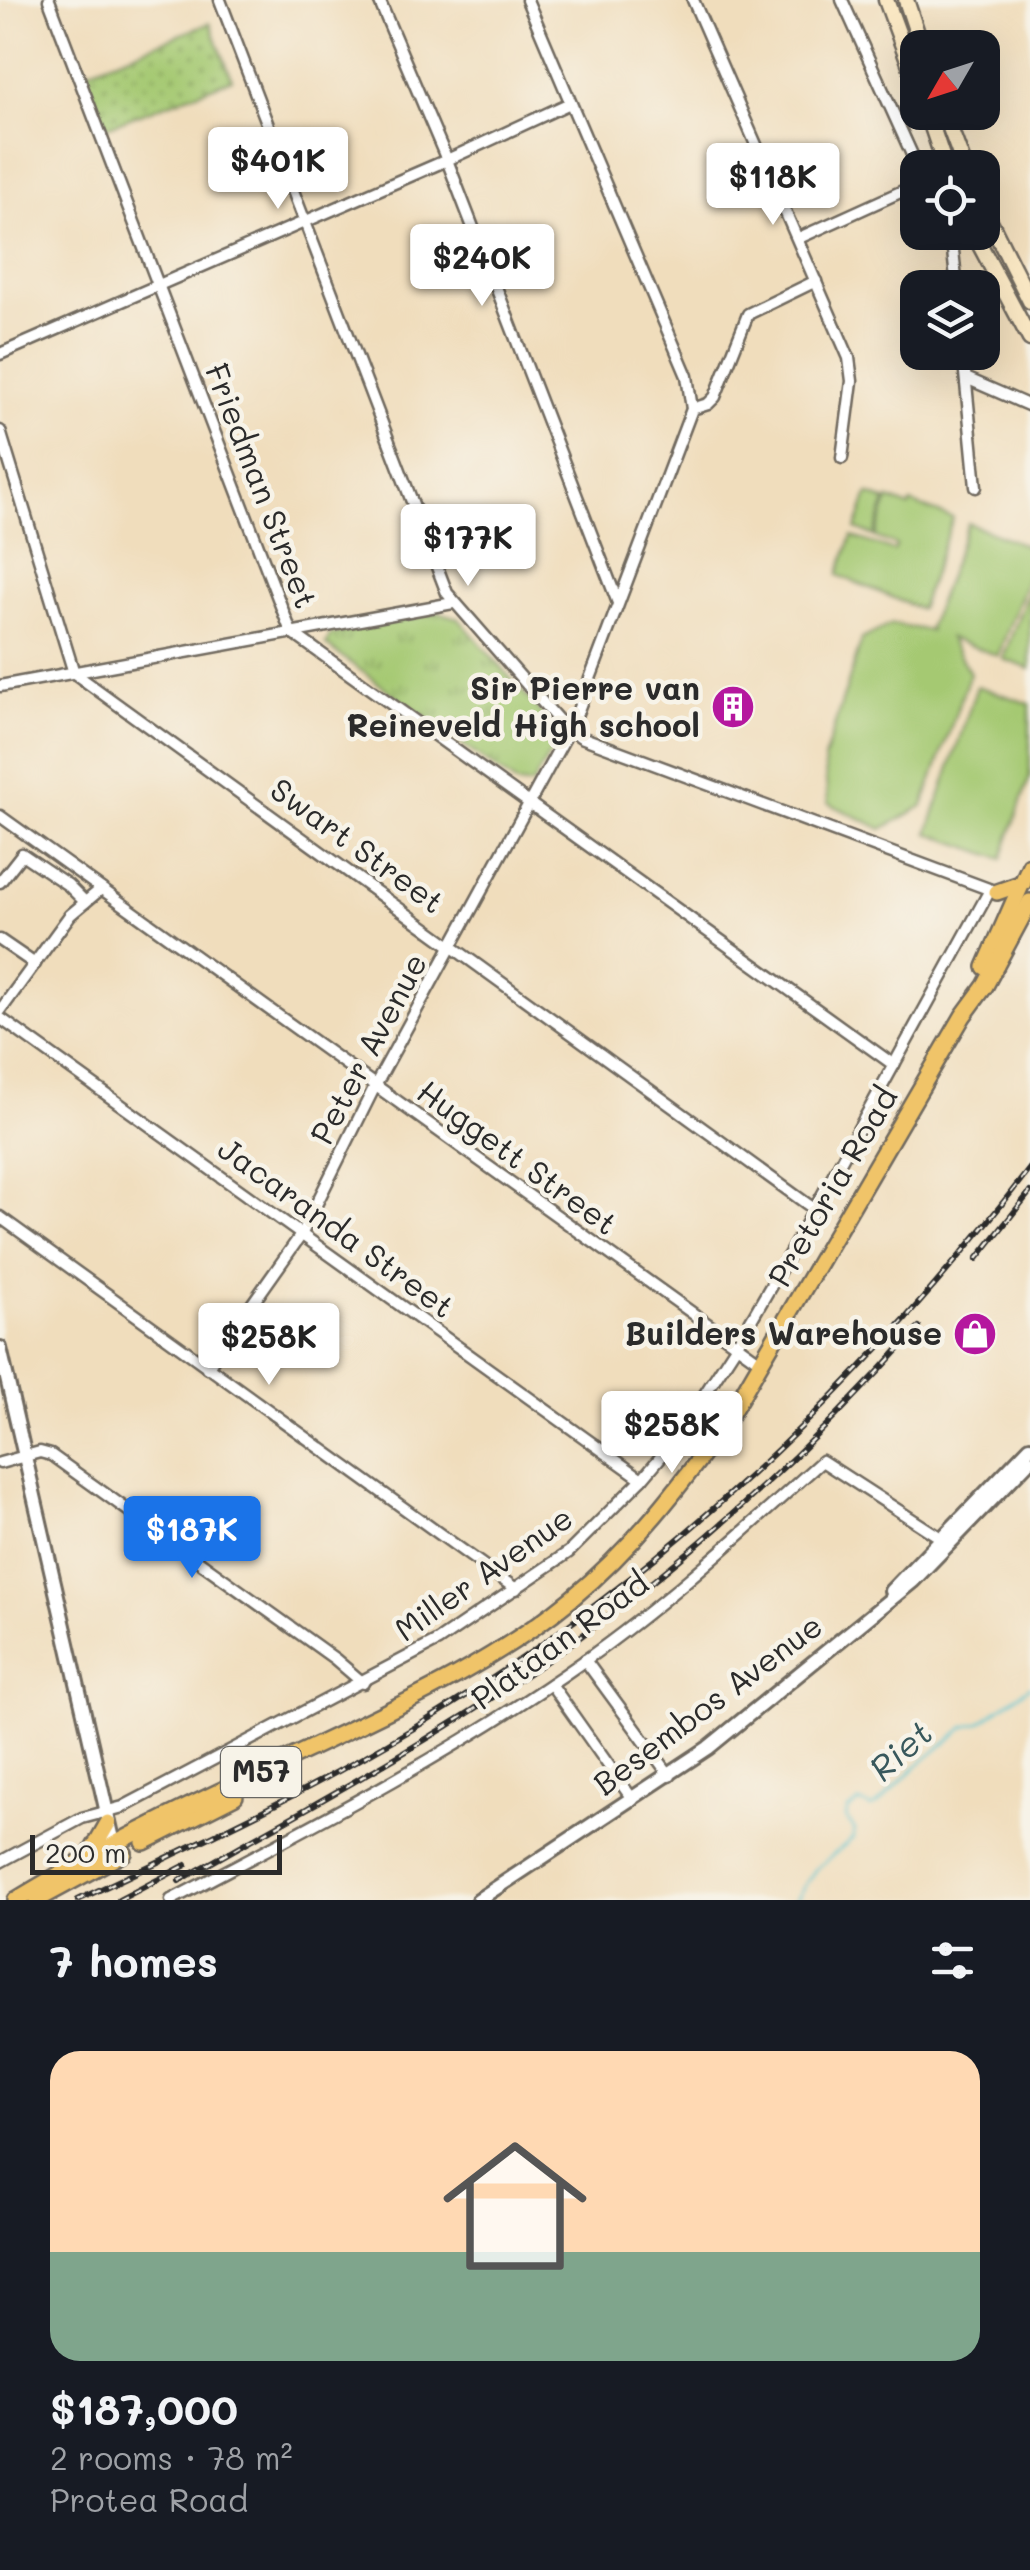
<!DOCTYPE html>
<html lang="en">
<head>
<meta charset="utf-8">
<style>
	body { margin:0; font-family:Mali,sans-serif; background:#20242c; color:#f1f3f6; height:100vh; display:flex; flex-direction:column; font-size:38px; white-space:nowrap }
	* { box-sizing:border-box; margin:0 }
	p { font-size:32px; color:#9ea1a6 }
	.icon { flex:none; width:55px; height:55px; fill:none; stroke:currentColor; stroke-width:2; stroke-linecap:round; stroke-linejoin:round }
	.map { position:relative; height:1900px; overflow:hidden }
	.drawer { display:flex; flex-direction:column; background:#171b24; flex:1 }
	.drawer>* { flex:none }
	.needle { width:65px; rotate:231deg }
	.fabs { position:absolute; left:900px; top:30px; display:grid; gap:20px }
	.fabs a { display:grid; place-items:center; width:100px; height:100px; border-radius:20px; background:#171b24; box-shadow:0 10px 40px #0002; font-size:50px }
	.scale { position:absolute; left:30px; bottom:25px; width:252px; box-sizing:border-box; padding-left:10px; border:5px solid #2b2b2b; border-top:0; font-size:28px; line-height:35px; white-space:nowrap; color:#2b2b2b; -webkit-text-stroke:8px #f7f3e8; paint-order:stroke }
	.price { position:absolute; translate:-50% -85px; padding:0 22px; border-radius:10px; background:#fff; color:#222; font-size:32px; line-height:65px; filter:drop-shadow(0 2px 5px #0008) }
	.price::after { content:''; position:absolute; left:50%; top:60px; width:30px; height:22px; margin-left:-15px; background:inherit; clip-path:polygon(0 0,100% 0,50% 100%) }
	.price.current { background:#1a73e8; color:#fff }
	ul { padding:0; list-style:none }
	li { display:grid; align-content:center; gap:20px; height:530px; padding:0 50px }
	li+li { border-top:2px solid #363941 }
	li span { display:grid; place-items:center; height:310px; border-radius:30px; color:#555 }
	li>.icon { margin-inline-start:auto }
	span .icon { width:180px; height:180px; fill:#fffc; stroke-width:1 }
	li b { font-size:42px }
	h2 { display:flex; justify-content:space-between; align-items:center; height:120px; padding:0 50px; font-size:42px }
	.map>svg:first-child { display:block }
	.grass { fill:url(#grass-dots); stroke:#687a4e; stroke-width:2.5 }
	.park { fill:url(#park-tufts); stroke:#687a4e; stroke-width:2.5 }
	.pitch { fill:#a5c972; stroke:#687a4e; stroke-width:2.5 }
	.lines { fill:none; stroke-linecap:round; stroke-linejoin:round }
	.stream { stroke:#55c2cd; stroke-width:2.5 }
	.minor-casing { stroke:#70695e; stroke-width:15 }
	.tertiary-casing { stroke:#70695e; stroke-width:18 }
	.secondary-casing { stroke:#70695e; stroke-width:19 }
	.primary-casing { stroke:#70695e; stroke-width:20 }
	.minor { stroke:#fff; stroke-width:10 }
	.tertiary { stroke:#fff; stroke-width:12 }
	.secondary { stroke:#f9e7c3; stroke-width:14 }
	.primary { stroke:#f0c469; stroke-width:15 }
	.rail-casing { stroke:#2b2b2b; stroke-width:6 }
	.rail { stroke:#f7f3e8; stroke-width:2.5; stroke-dasharray:8; stroke-linecap:butt }
	.labels { text-anchor:middle; stroke-width:9; stroke-linejoin:round; paint-order:stroke }
	.shield { fill:#f7f3e8; stroke:#686764; stroke-width:2.5 }
	.shield-label { font-size:30px; font-weight:bold; fill:#2b2b2b }
	.street-label { font-size:32px; fill:#2b2b2b; stroke:#f7f3e8 }
	.poi-label { font-size:32px; font-weight:bold; fill:#2b2b2b; stroke:#f7f3e8; text-anchor:end }
	.water-label { font-size:35px; font-style:italic; fill:#38585c; stroke:#f7f3e8 }
</style>
</head>
<body>
<div class="map">
<svg width="1030" height="1900" viewBox="0 0 1030 1900">
	<defs>
		<pattern id="grass-dots" width="8" height="8" patternUnits="userSpaceOnUse" patternTransform="scale(2.5)"><rect width="8" height="8" fill="#a5c972"/><path d="M2 2h.1M6 6h.1" fill="none" stroke="#87a35e" stroke-width="1.8" stroke-linecap="round"/></pattern>
		<pattern id="park-tufts" width="24" height="20" patternUnits="userSpaceOnUse" patternTransform="scale(2.5)"><rect width="24" height="20" fill="#a5c972"/><path d="M3 7l-1-3M5 7V3M7 7l1-3M15 17l-1-3M17 17v-4M19 17l1-3" fill="none" stroke="#87a35e"/></pattern>
	</defs>
	<rect width="100%" height="100%" fill="#f7f3e8"/>
	<filter id="ink" filterUnits="userSpaceOnUse"><feTurbulence type="fractalNoise" baseFrequency=".01" numOctaves="2"/><feDisplacementMap in="SourceGraphic" scale="20" xChannelSelector="R" yChannelSelector="G"/><feConvolveMatrix kernelMatrix="1 2 1 2 8 2 1 2 1" color-interpolation-filters="sRGB"/></filter>
	<filter id="wash" filterUnits="userSpaceOnUse"><feTurbulence type="fractalNoise" baseFrequency=".0048" numOctaves="4" result="noise"/><feDisplacementMap in="SourceGraphic" scale="40" xChannelSelector="R" yChannelSelector="G"/><feGaussianBlur stdDeviation="2.25" result="paint"/><feColorMatrix in="noise" values="0 0 0 0 0 0 0 0 0 0 0 0 0 0 0 0 0 1.4 0 .05"/><feComposite in="paint" operator="in"/></filter>
	<g filter="url(#wash)">
		<rect width="100%" height="100%" fill="#f0ddbc"/>
		<polygon class="grass" points="210,23 232,79 104,128 83,72"/>
		<polygon class="park" points="438,612 458,618 555,729 559,738 532,785 518,785 326,645 330,635"/>
		<g class="pitch">
			<polygon points="868,494 886,501 874,536 856,529"/>
			<polygon points="889,499 909,507 911,503 953,518 920,609 838,575 852,536 894,551 896,545 875,537"/>
			<polygon points="968,523 1030,547 1030,571 998,656 949,638 970,673 923,806 882,829 828,803 824,759 862,639 892,624 931,631 928,629"/>
			<polygon points="1030,586 1030,669 1003,659"/>
			<polygon points="977,686 1030,704 1030,776 1002,859 928,833"/>
		</g>
		<g class="lines">
			<polyline class="stream" points="795,1900 815,1870 853,1838 855,1830 846,1818 848,1810 860,1802 871,1808 877,1805 917,1766 965,1727 980,1723 1030,1686"/>
		</g>
	</g>
	<g filter="url(#ink)">
		<g class="lines">
			<g class="minor-casing">
				<g id="minor">
					<polyline points="49,0 291,632 894,1065"/>
					<polyline points="220,0 447,593 559,721 581,737 994,891"/>
					<polyline points="379,0 447,160 618,603"/>
					<polyline points="693,0 849,358 852,381 842,458"/>
					<polyline points="842,0 918,168"/>
					<polyline points="947,232 953,251 957,288"/>
					<polyline points="799,238 918,184"/>
					<polyline points="963,352 976,487"/>
					<polyline points="0,354 447,160 570,103"/>
					<polyline points="966,378 1030,406"/>
					<polyline points="692,409 708,404 715,397 748,314 816,281"/>
					<polyline points="0,431 74,673 814,1209"/>
					<polyline points="0,686 453,603"/>
					<polyline points="0,816 762,1363"/>
					<polyline points="0,882 22,854 68,885 85,902"/>
					<polyline points="0,940 35,964"/>
					<polyline points="0,1011 70,915 101,889"/>
					<polyline points="0,1018 642,1479"/>
					<polyline points="0,1217 516,1589"/>
					<polyline points="207,1368 301,1235 375,1086 574,721 692,409 687,376 527,0"/>
					<polyline points="0,1463 40,1452 51,1455 335,1659 363,1683"/>
					<polyline points="585,1660 670,1776"/>
					<polyline points="551,1684 633,1800"/>
					<polyline points="0,1862 82,1818 123,1807 438,1641 569,1552 642,1479 675,1440 736,1346 797,1241 990,890"/>
					<path d="M171,1900C312,1826 454,1753 584,1661C668,1602 745,1530 822,1461L944,1540"/>
				</g>
			</g>
			<g class="tertiary-casing">
				<g id="tertiary">
					<polyline points="0,1348 116,1852"/>
					<polyline points="891,1591 1030,1447"/>
					<polyline points="478,1900 708,1748 913,1581 1030,1460"/>
				</g>
			</g>
			<g class="secondary-casing">
				<g id="secondary">
					<polyline points="886,0 918,87"/>
					<polyline points="906,0 922,48"/>
					<polyline points="927,112 946,168"/>
					<polyline points="944,112 965,168"/>
					<polyline points="982,205 1030,301"/>
					<polyline points="973,232 1030,339"/>
				</g>
			</g>
			<g class="primary-casing">
				<g id="primary">
					<polyline points="997,892 1023,883"/>
					<polyline points="985,967 1030,865"/>
					<polyline points="144,1842 235,1796"/>
					<polyline points="88,1858 108,1823"/>
					<path d="M16,1900C109,1843 209,1796 307,1750C399,1706 492,1664 571,1599C632,1549 681,1486 726,1422L963,1016L985,986L1030,902"/>
					<polyline points="37,1900 124,1853"/>
				</g>
			</g>
			<use href="#minor" class="minor"/>
			<use href="#tertiary" class="tertiary"/>
			<use href="#secondary" class="secondary"/>
			<use href="#primary" class="primary"/>
			<g class="rail-casing">
				<g id="rail">
					<polyline points="977,1259 1030,1192"/>
					<path d="M179,1881C294,1815 413,1752 523,1677C668,1579 803,1458 919,1327"/>
					<path d="M78,1900C192,1846 306,1793 414,1728C654,1584 860,1390 1030,1168"/>
					<polyline points="119,1900 186,1865"/>
				</g>
			</g>
			<use href="#rail" class="rail"/>
		</g>
	</g>
	<defs>
		<g id="building-disc" transform="scale(2.25)"><circle r="9.5" fill="#b5179e" stroke="#f7f3e8"/><path d="M-4-6H4V6H1V3H-1V6H-4ZM-2.5-4.3h1.7v1.8h-1.7ZM.8-4.3h1.7v1.8H.8ZM-2.5-1h1.7V.8h-1.7ZM.8-1h1.7V.8H.8Z" fill="#fff"/></g>
		<g id="shop-disc" transform="scale(2.25)"><circle r="9.5" fill="#b5179e" stroke="#f7f3e8"/><path d="M-5-2.5h2.3a2.7 3.5 0 0 1 5.4 0H5L5.5 6h-11ZM-1.5-2.5h3a1.5 2.3 0 0 0-3 0Z" fill="#fff"/></g>
	</defs>
	<g fill-rule="evenodd">
		<use href="#building-disc" x="733" y="707"/>
		<use href="#shop-disc" x="975" y="1334"/>
	</g>
	<g class="labels">
		<rect class="shield" x="221" y="1747" width="80" height="50" rx="8"/>
		<g class="shield-label">
			<text x="261" y="1782">M57</text>
		</g>
		<g class="street-label">
			<text transform="translate(261 486) rotate(69)" y="11">Friedman Street</text>
			<text transform="translate(357 846) rotate(36)" y="11">Swart Street</text>
			<text transform="translate(369 1049) rotate(-62)" y="11">Peter Avenue</text>
			<text transform="translate(517 1158) rotate(36)" y="11">Huggett Street</text>
			<text transform="translate(833 1187) rotate(-60)" y="11">Pretoria Road</text>
			<text transform="translate(336 1228) rotate(36)" y="11">Jacaranda Street</text>
			<text transform="translate(484 1574) rotate(-35)" y="11">Miller Avenue</text>
			<text transform="translate(560 1641) rotate(-36)" y="11">Plataan Road</text>
			<text transform="translate(708 1705) rotate(-37)" y="11">Besembos Avenue</text>
		</g>
		<g class="poi-label">
			<text x="700" y="700">Sir Pierre van<tspan x="700" dy="37">Reineveld High school</tspan></text>
			<text x="942" y="1345">Builders Warehouse</text>
		</g>
		<g class="water-label">
			<text transform="translate(901 1751) rotate(-42)" y="12">Riet</text>
		</g>
	</g>
</svg>
<div class="fabs">
<a><svg class="needle" viewBox="-14 -14 28 28"><path d="M0-13l5 13h-10z" fill="#e53935"/><path d="M0 13l5-13h-10z" fill="#9ea1a6"/></svg></a>
<a><svg class="icon" aria-label="locate" viewBox="0 0 24 24"><circle cx="12" cy="12" r="6"/><path d="M12 2v4M12 18v4M2 12h4M18 12h4"/></svg></a>
<a><svg class="icon" aria-label="layers" viewBox="0 0 24 24"><path d="M12 4l9 5-9 5-9-5zM3 14l9 5 9-5"/></svg></a>
</div>
<div class="scale">200 m</div>
<b class="price" style="left:278px;top:212px">$401K</b>
<b class="price" style="left:773px;top:228px">$118K</b>
<b class="price" style="left:482px;top:309px">$240K</b>
<b class="price" style="left:468px;top:589px">$177K</b>
<b class="price" style="left:269px;top:1388px">$258K</b>
<b class="price" style="left:672px;top:1476px">$258K</b>
<b class="price current" style="left:192px;top:1581px">$187K</b>
</div>
<section class="drawer">
<h2>7 homes<svg class="icon" aria-label="filters" viewBox="0 0 24 24"><path d="M4 7h16M4 17h16"/><circle cx="9" cy="7" r="2"/><circle cx="15" cy="17" r="2"/></svg></h2>
<ul>
<li><span style="background:linear-gradient(#ffd9b3 65%,#7fa58c 0)"><svg class="icon" aria-label="home" viewBox="0 0 24 24"><path d="M3 11l9-7 9 7M6 9v11h12V9"/></svg></span><div><b>$187,000</b><p>2 rooms · 78 m²</p><p>Protea Road</p></div></li>
</ul>
</section>
</body>
</html>
